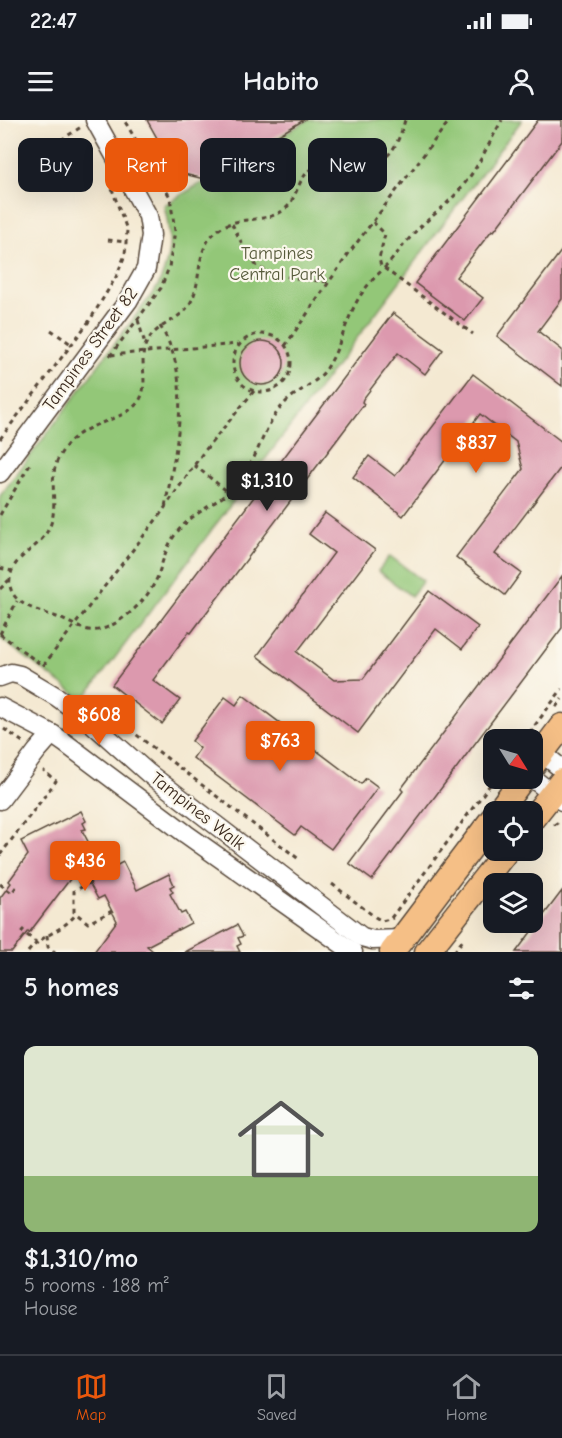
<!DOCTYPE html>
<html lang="en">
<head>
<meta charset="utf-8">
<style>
	body { margin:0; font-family:"Comic Neue",sans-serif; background:#20242c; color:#f1f3f6; height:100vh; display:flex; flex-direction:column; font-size:22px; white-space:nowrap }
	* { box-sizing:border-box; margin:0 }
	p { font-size:20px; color:#9ea1a6 }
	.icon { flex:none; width:33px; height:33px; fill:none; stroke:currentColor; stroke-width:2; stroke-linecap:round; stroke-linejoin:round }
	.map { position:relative; height:832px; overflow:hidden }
	.drawer { display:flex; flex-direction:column; background:#171b24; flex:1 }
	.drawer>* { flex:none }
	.guide { position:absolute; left:18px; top:18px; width:526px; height:54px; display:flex; gap:12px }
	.needle { width:39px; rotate:127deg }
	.tools { position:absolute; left:483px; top:609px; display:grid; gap:12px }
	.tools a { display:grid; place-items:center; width:60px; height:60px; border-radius:12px; background:#171b24; box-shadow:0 6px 24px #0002; font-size:30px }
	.price { position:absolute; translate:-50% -51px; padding:0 14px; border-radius:6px; background:#ea580c; color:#fff; font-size:20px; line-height:39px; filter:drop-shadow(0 2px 3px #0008) }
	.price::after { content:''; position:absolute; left:50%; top:36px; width:18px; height:14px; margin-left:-9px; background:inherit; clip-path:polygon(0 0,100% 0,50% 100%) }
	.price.selected { background:#222; color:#fff }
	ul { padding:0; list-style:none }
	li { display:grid; align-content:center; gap:12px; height:318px; padding:0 24px }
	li+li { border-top:2px solid #363941 }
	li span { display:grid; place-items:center; height:186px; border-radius:12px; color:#555 }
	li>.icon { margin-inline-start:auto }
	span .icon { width:108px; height:108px; fill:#fffc; stroke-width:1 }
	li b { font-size:26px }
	h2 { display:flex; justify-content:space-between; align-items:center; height:72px; padding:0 24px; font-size:26px }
	.chip { padding:0 21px; border-radius:12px; background:#171b24; box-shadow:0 6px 24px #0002; font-size:21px; line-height:54px }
	.chip.selected { background:#ea580c; color:#fff }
	.status { display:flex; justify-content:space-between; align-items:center; height:42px; padding:0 30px; background:#171b24; direction:ltr }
	.status svg { height:16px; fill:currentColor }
	header { display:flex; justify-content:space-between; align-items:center; height:78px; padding:0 24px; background:#171b24; font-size:27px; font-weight:600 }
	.tabs { display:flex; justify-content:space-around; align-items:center; height:84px; border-top:2px solid #363941; background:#171b24; font-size:16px; color:#9ea1a6 }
	.tabs a { display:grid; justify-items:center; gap:3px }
	.tabs .selected { color:#ea580c }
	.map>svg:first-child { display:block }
	.green { fill:#93c778; stroke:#67784b; stroke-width:1.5 }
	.building { fill:#dc99ae }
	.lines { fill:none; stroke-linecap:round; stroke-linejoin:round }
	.minor-casing { stroke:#574739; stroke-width:21 }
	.major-casing { stroke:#574739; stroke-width:27 }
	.path { stroke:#574739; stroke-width:3; stroke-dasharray:4.5 4.5; stroke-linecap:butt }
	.minor { stroke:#fff; stroke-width:18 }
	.major { stroke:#f5bf86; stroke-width:24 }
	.labels { text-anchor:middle; stroke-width:4.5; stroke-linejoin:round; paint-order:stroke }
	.park-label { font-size:18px; fill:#555939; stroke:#fbf7ec }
	.street-label { font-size:18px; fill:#3b2a1e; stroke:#fbf7ec }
</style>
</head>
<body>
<div class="status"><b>22:47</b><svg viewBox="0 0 49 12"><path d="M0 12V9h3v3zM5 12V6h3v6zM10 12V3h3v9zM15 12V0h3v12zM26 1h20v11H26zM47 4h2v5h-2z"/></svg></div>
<header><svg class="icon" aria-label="menu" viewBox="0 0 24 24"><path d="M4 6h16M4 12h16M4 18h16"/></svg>Habito<svg class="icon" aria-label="person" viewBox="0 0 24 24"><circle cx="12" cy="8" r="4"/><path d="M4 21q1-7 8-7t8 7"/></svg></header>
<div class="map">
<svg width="562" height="832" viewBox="0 0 562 832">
	<rect width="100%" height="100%" fill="#fbf7ec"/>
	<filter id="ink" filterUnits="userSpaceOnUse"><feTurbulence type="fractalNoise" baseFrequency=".0167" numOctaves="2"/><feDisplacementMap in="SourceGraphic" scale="12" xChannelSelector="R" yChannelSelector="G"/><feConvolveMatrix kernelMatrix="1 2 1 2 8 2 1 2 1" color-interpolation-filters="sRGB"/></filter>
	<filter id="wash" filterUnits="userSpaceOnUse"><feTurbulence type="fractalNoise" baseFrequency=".008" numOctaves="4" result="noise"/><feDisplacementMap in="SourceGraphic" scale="24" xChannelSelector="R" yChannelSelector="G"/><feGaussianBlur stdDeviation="1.35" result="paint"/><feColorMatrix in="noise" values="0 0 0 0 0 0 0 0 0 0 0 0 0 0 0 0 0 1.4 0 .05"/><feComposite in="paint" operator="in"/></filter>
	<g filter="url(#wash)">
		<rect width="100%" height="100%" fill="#f4e9d2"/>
		<g class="green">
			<path d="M308,0H522L83,580L0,518V376L158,166C172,135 172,117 164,85Z"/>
			<polygon points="390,436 423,461 411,476 378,451"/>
		</g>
		<g id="blocks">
			<g class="building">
				<polygon points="147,0 304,0 204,59 176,52"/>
				<polygon points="538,0 562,0 562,21 494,111 492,110 456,157 483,178 465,201 415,163"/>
				<polygon points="562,130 562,179 538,211 562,230 562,266 497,216"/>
				<polygon points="393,193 443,230 425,254 398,233 363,279 362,282 364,284 191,513 189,512 153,560 180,580 162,604 112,565"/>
				<circle cx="262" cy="243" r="22"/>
				<polygon points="473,254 562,322 562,346 495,434 521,453 505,475 456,437 523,349 516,322 480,294 403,396 353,357 369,336 395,356"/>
				<polygon points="325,393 375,430 297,532 334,560 363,559 429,471 478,507 462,529 436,509 358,613 257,536 334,433 309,414"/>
				<polygon points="562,456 562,508 372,760 349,743 403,671 401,669"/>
				<polygon points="243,575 361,664 366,658 378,667 331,729 301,707 295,715 193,638 200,628 192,621 225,577 236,585"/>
				<polygon points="81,691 86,701 83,703 86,709 82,710 93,731 97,729 108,750 123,742 137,770 169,754 174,765 170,767 173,772 170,774 181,794 185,792 191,803 147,826 154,832 94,832 117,801 104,776 98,779 80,746 29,813 28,811 12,832 0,832 0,778 11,763 9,761 28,735 21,721"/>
				<polygon points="562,771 562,832 516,832 537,804"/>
				<polygon points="237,805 243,816 238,818 241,824 237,826 240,832 185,832"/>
			</g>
		</g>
	</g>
	<g filter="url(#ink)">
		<use href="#blocks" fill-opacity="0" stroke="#574739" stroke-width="1.5"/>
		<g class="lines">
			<g class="minor-casing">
				<g id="minor">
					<polyline points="0,353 128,181 146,149 151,115 148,96 95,0"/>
					<polyline points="0,557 11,553 20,555 57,577 86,598 148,653 362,817 373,820 402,819"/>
					<polyline points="0,587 52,614 65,623 186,714 353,832"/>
					<polyline points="542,633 562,649"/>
					<polyline points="532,658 562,681"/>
					<polyline points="0,680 37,631 52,614"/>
				</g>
			</g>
			<g class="major-casing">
				<g id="major">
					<polyline points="532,646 562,606"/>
					<polyline points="498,692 523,658"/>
					<polyline points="532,699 562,661"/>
					<polyline points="392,832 494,697"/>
					<polyline points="427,832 507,730"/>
				</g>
			</g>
			<g class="path">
				<path d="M405,0C394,39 382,47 343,46C333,45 323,44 314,48C297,56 298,78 285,89C268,103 241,96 222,107C191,127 205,161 189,185C178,202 155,204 146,224C138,241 150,264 139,281C121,306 77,298 58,339C45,368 66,395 39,422C31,430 19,437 13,448C0,479 29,488 51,495C80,504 87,521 119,501C135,490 149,476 157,458C163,442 166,425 178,411C195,390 223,382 240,361C258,338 263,307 283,285C296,270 316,265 327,248C343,223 347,192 365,169C372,159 382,151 390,142C399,131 408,119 418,109C434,94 452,81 465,63C480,44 490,21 502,0"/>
				<polyline points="61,20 81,7"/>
				<polyline points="373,102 385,114 379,139 381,146 473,214"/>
				<path d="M232,104C239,117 246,134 256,145C270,158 310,159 329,162"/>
				<polyline points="108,120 126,122"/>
				<polyline points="138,200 145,224"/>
				<path d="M160,206C194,259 176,329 165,387"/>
				<polyline points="51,210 71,224"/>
				<circle cx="262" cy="243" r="29"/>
				<polyline points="285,226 349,133 450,0"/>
				<polyline points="111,235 238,224"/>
				<polyline points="110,236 161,168 169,147 175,111 170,77 124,0"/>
				<polyline points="0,319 90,200 116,157 125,135 127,110 112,69"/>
				<polyline points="194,345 228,372"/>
				<polyline points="0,395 31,342"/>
				<polyline points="0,448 12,451"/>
				<polyline points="0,469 9,460"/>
				<polyline points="0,514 43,546 159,396 202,334 254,271"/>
				<polyline points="0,514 17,481"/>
				<polyline points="556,587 562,579"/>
				<polyline points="108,593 300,740"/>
				<polyline points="4,609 23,622"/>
				<polyline points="524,620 562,569"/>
				<polyline points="554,705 562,700"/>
				<polyline points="532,730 543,716"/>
				<polyline points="0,735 56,661 44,651 45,650"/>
				<polyline points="74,753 82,767"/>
				<polyline points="99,758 74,771 74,792 88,803 112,791"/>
				<polyline points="0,764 12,773 16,767"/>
				<polyline points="332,764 375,797 382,801 393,798"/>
				<polyline points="391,798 495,658"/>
				<polyline points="24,809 22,811 36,822"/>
				<polyline points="47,815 48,827 55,832"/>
				<path d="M28,832C41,815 63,811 76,794"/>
				<polyline points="454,832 463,820"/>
			</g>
			<use href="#minor" class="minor"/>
			<use href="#major" class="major"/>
		</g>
	</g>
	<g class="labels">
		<g class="park-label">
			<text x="277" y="139">Tampines<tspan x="277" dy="21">Central Park</tspan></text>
		</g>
		<g class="street-label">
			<text transform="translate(90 229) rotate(-54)" y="6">Tampines Street 82</text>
			<text transform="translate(198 691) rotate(38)" y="6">Tampines Walk</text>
		</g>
	</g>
</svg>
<div class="tools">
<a><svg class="needle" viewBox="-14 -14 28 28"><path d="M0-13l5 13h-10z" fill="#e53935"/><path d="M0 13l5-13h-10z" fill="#9ea1a6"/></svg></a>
<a><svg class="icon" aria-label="locate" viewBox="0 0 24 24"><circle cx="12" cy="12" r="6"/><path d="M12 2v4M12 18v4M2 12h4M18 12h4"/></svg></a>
<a><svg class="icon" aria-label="layers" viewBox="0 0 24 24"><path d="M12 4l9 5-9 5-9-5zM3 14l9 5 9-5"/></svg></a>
</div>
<b class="price" style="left:476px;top:354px">$837</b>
<b class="price selected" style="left:267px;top:392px">$1,310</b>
<b class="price" style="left:99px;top:626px">$608</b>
<b class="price" style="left:280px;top:652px">$763</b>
<b class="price" style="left:85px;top:772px">$436</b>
<div class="guide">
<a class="chip">Buy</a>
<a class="chip selected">Rent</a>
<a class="chip">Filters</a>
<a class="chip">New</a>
</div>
</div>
<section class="drawer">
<h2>5 homes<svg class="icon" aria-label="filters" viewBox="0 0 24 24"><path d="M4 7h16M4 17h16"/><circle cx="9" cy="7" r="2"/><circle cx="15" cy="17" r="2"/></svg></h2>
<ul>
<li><span style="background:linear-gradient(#dfe7d0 70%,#8fb573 0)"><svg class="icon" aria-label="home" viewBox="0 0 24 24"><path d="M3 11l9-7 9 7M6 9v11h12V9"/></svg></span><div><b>$1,310/mo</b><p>5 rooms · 188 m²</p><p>House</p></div></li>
</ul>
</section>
<nav class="tabs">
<a class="selected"><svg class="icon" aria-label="map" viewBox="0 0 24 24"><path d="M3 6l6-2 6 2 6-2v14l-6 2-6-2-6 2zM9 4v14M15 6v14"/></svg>Map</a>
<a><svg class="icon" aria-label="saved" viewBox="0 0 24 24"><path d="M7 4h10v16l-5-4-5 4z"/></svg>Saved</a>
<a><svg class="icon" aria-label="home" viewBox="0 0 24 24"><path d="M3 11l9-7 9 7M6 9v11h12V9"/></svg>Home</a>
</nav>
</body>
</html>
